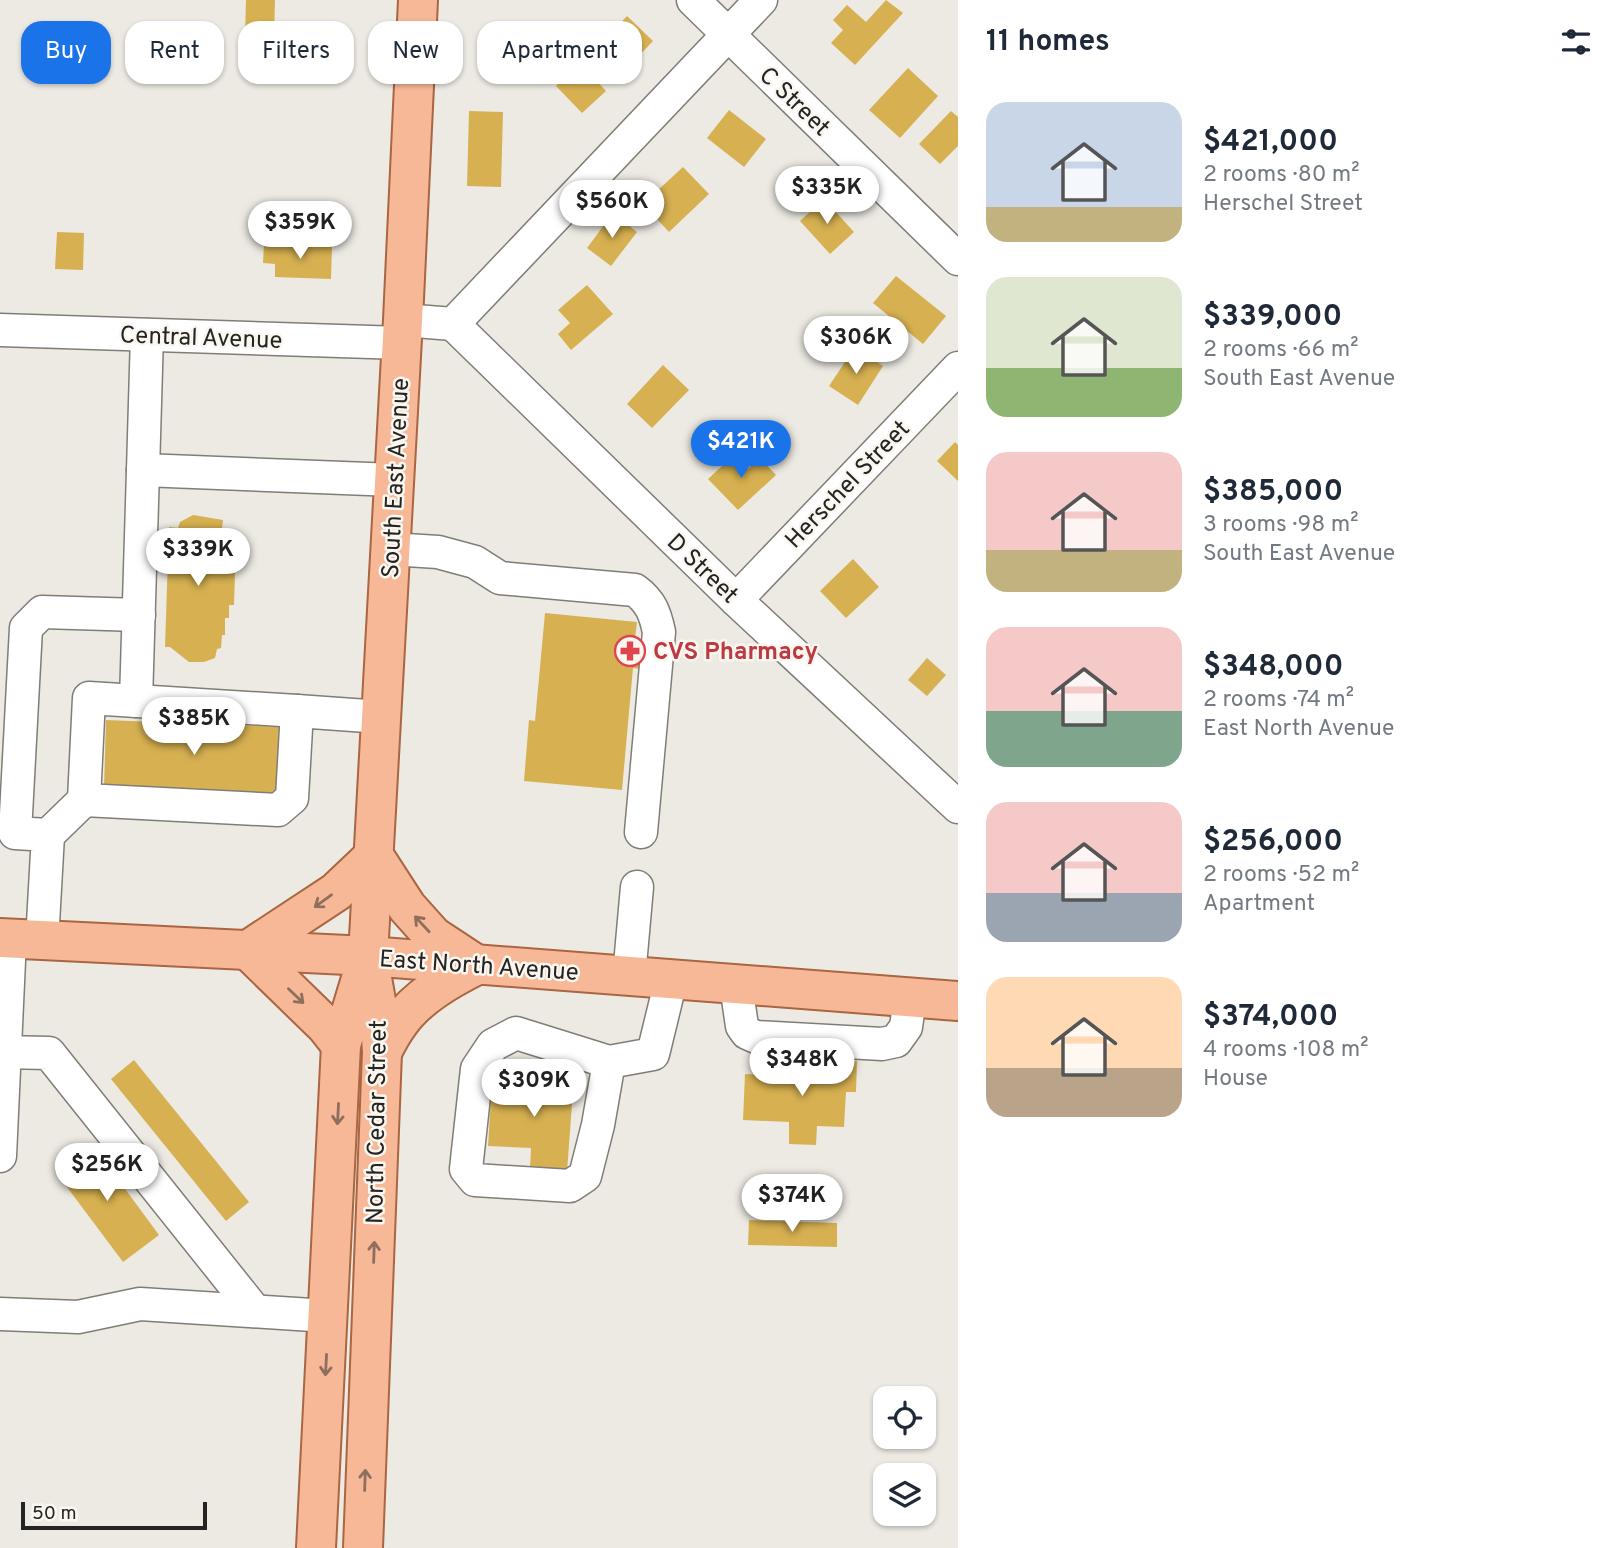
<!DOCTYPE html>
<html lang="en">
<head>
<meta charset="utf-8">
<style>
	body { margin:0; font-family:Overpass,sans-serif; background:#f2f2f3; color:#1f2937; height:100vh; display:flex; flex-direction:column; font-size:26px; white-space:nowrap }
	* { box-sizing:border-box; margin:0 }
	p { font-size:23px; color:#747a83 }
	.icon { flex:none; width:38px; height:38px; fill:none; stroke:currentColor; stroke-width:2; stroke-linecap:round; stroke-linejoin:round }
	.map { position:relative; flex:1; overflow:hidden }
	.details { display:flex; flex-direction:column; background:#fff; width:665px }
	.details>* { flex:none }
	.banner { position:absolute; left:21px; top:21px; width:665px; height:63px; display:flex; gap:14px }
	.tools { position:absolute; left:873px; top:1386px; display:grid; gap:14px }
	.tools a { display:grid; place-items:center; width:63px; height:63px; border-radius:14px; background:#fff; box-shadow:0 2px 5px #0004; font-size:35px }
	.scale { position:absolute; left:21px; bottom:18px; width:186px; box-sizing:border-box; padding-left:7px; border:4px solid #252422; border-top:0; font-size:19px; line-height:24px; white-space:nowrap; color:#252422; -webkit-text-stroke:5px #faf7f0; paint-order:stroke }
	.price { position:absolute; translate:-50% -60px; padding:0 16px; border-radius:24px; background:#fff; color:#222; font-size:23px; line-height:46px; filter:drop-shadow(0 2px 4px #0008) }
	.price::after { content:''; position:absolute; left:50%; top:42px; width:21px; height:16px; margin-left:-10px; background:inherit; clip-path:polygon(0 0,100% 0,50% 100%) }
	.price.active { background:#1a73e8; color:#fff }
	ul { padding:0; list-style:none }
	li { display:flex; align-items:center; gap:21px; height:175px; padding:0 28px }
	li span { display:grid; place-items:center; flex:none; width:196px; height:140px; border-radius:21px; color:#555 }
	li>.icon { margin-inline-start:auto }
	span .icon { width:84px; height:84px; fill:#fffc; stroke-width:1 }
	li b { font-size:30px }
	h2 { display:flex; justify-content:space-between; align-items:center; height:84px; padding:0 28px; font-size:30px }
	.tag { padding:0 24px; border-radius:21px; background:#fff; box-shadow:0 2px 5px #0004; font-size:24px; line-height:63px }
	.tag.active { background:#1a73e8; color:#fff }
	main { display:flex; flex:1; min-height:0 }
	.map>svg:first-child { display:block }
	.building { fill:#d7b151 }
	.lines { fill:none; stroke-linecap:round; stroke-linejoin:round }
	.minor-casing { stroke:#807d77; stroke-width:35 }
	.major-casing { stroke:#aa6541; stroke-width:42 }
	.minor { stroke:#fff; stroke-width:32 }
	.major { stroke:#f7b897; stroke-width:38 }
	.oneway { stroke:#8e6e5c }
	.labels { text-anchor:middle; stroke-width:5; stroke-linejoin:round; paint-order:stroke }
	.street-label { font-size:24px; fill:#252422; stroke:#faf7f0 }
	.health-label { font-size:24px; font-weight:bold; fill:#be3a42; stroke:#faf7f0; text-anchor:start }
</style>
</head>
<body>
<main>
<div class="map">
<svg width="958" height="1548" viewBox="0 0 958 1548">
	<rect width="100%" height="100%" fill="#edeae3"/>
	<g class="building">
		<polygon points="246,0 275,0 274,39 245,38"/>
		<polygon points="886,0 903,13 855,65 831,43 843,30 833,20 847,5 866,22"/>
		<polygon points="627,16 653,41 615,81 589,56"/>
		<polygon points="580,63 606,91 582,113 556,86"/>
		<polygon points="908,68 938,96 900,138 869,110"/>
		<polygon points="729,110 766,139 744,167 707,138"/>
		<polygon points="469,111 503,112 501,187 467,186"/>
		<polygon points="951,111 958,117 958,146 940,164 919,144"/>
		<polygon points="683,167 709,194 669,232 643,204"/>
		<polygon points="824,199 854,232 830,254 800,221"/>
		<polygon points="613,213 637,232 611,266 587,248"/>
		<polygon points="57,232 84,233 83,270 55,269"/>
		<polygon points="264,244 332,246 331,279 275,277 275,264 263,263"/>
		<polygon points="896,276 946,316 923,344 873,303"/>
		<polygon points="587,285 613,314 571,350 558,334 570,323 558,310"/>
		<polygon points="855,347 883,366 858,405 829,386"/>
		<polygon points="663,365 689,390 652,428 627,404"/>
		<polygon points="955,442 958,445 958,481 937,461"/>
		<polygon points="734,455 748,469 760,458 776,475 738,510 708,479"/>
		<polygon points="193,515 223,520 222,528 226,530 226,542 229,543 228,559 232,559 233,573 235,573 234,605 229,605 229,618 225,618 225,635 222,635 221,648 217,649 215,658 204,662 189,662 170,647 165,647 169,527 178,528 180,522"/>
		<polygon points="853,559 879,587 846,618 820,591"/>
		<polygon points="545,613 637,622 635,639 654,640 651,670 633,668 622,790 524,781 529,720 535,721"/>
		<polygon points="927,658 946,675 927,696 908,680"/>
		<polygon points="106,720 284,727 282,794 104,787"/>
		<polygon points="805,1059 857,1061 856,1092 846,1092 844,1127 817,1126 816,1145 789,1144 789,1122 743,1120 745,1074 804,1077"/>
		<polygon points="134,1060 249,1202 226,1221 111,1079"/>
		<polygon points="525,1073 574,1077 567,1172 530,1169 531,1148 488,1146 492,1082 524,1085"/>
		<polygon points="92,1144 159,1235 123,1262 55,1171"/>
		<polygon points="749,1220 837,1223 837,1247 748,1245"/>
	</g>
	<g class="lines">
		<g class="minor-casing">
			<g id="minor">
				<polyline points="693,0 958,259"/>
				<polyline points="403,320 453,324 761,0"/>
				<polyline points="453,324 736,600 958,807"/>
				<polyline points="0,330 402,343"/>
				<polyline points="147,335 143,470 394,480"/>
				<path d="M390,549L438,552L475,562L500,578L635,590C651,602 655,613 659,632L641,832"/>
				<polyline points="736,600 958,368"/>
				<polyline points="136,701 143,470"/>
				<polyline points="84,800 89,698 297,711"/>
				<polyline points="48,835 84,800 278,810 292,798 297,711 381,717"/>
				<polyline points="42,941 48,835 15,833 26,628 42,612 139,615"/>
				<polyline points="629,976 637,887"/>
				<polyline points="736,985 742,1026 747,1033 756,1037 882,1044 896,1041 906,1027 910,998"/>
				<polyline points="0,1052 49,1053 255,1311"/>
				<polyline points="609,1062 516,1033 493,1045 477,1069 466,1169 475,1180 570,1186 585,1176 598,1125 609,1062 653,1054 671,980"/>
				<polyline points="0,1156 10,939"/>
				<polyline points="0,1314 78,1317 140,1304 328,1316"/>
			</g>
		</g>
		<g class="major-casing">
			<g id="major">
				<polyline points="0,938 368,956 958,1001"/>
				<path d="M341,1045L326,1026L248,950L336,892L374,856L407,907L433,936L477,965C449,979 417,997 399,1023C392,1032 387,1042 382,1052"/>
				<polyline points="316,1548 341,1045 366,962"/>
				<polyline points="363,1548 382,1052 380,1023 368,956 403,320 418,0"/>
			</g>
		</g>
		<use href="#minor" class="minor"/>
		<use href="#major" class="major"/>
	</g>
	<defs><path id="oneway-shaft" d="M-6 0H5M1.5-3L5.5 0L1.5 3" fill="none" stroke-width="1.6" stroke-linecap="round" stroke-linejoin="round" transform="scale(1.75)"/></defs>
	<g class="oneway">
		<use href="#oneway-shaft" transform="translate(323 901) rotate(144)"/>
		<use href="#oneway-shaft" transform="translate(422 924) rotate(-133)"/>
		<use href="#oneway-shaft" transform="translate(296 996) rotate(44)"/>
		<use href="#oneway-shaft" transform="translate(338 1114) rotate(93)"/>
		<use href="#oneway-shaft" transform="translate(374 1252) rotate(-88)"/>
		<use href="#oneway-shaft" transform="translate(326 1365) rotate(93)"/>
		<use href="#oneway-shaft" transform="translate(365 1480) rotate(-88)"/>
	</g>
	<defs>
		<g id="pharmacy-ring" transform="scale(1.575)"><circle r="9.5" fill="#faf7f0" stroke="#e0444e" stroke-width="1.5"/><path d="M-2-6h4v4h4v4h-4v4h-4v-4h-4v-4h4Z" fill="#e0444e"/></g>
	</defs>
	<g fill-rule="evenodd">
		<use href="#pharmacy-ring" x="630" y="651"/>
	</g>
	<g class="labels">
		<g class="street-label">
			<text transform="translate(795 101) rotate(44)" y="8">C Street</text>
			<text transform="translate(201 337) rotate(2)" y="8">Central Avenue</text>
			<text transform="translate(395 478) rotate(-87)" y="8">South East Avenue</text>
			<text transform="translate(847 484) rotate(-46)" y="8">Herschel Street</text>
			<text transform="translate(703 568) rotate(44)" y="8">D Street</text>
			<text transform="translate(479 965) rotate(4)" y="8">East North Avenue</text>
			<text transform="translate(376 1122) rotate(-89)" y="8">North Cedar Street</text>
		</g>
		<g class="health-label">
			<text x="653" y="659">CVS Pharmacy</text>
		</g>
	</g>
</svg>
<div class="tools">
<a><svg class="icon" aria-label="locate" viewBox="0 0 24 24"><circle cx="12" cy="12" r="6"/><path d="M12 2v4M12 18v4M2 12h4M18 12h4"/></svg></a>
<a><svg class="icon" aria-label="layers" viewBox="0 0 24 24"><path d="M12 4l9 5-9 5-9-5zM3 14l9 5 9-5"/></svg></a>
</div>
<div class="scale">50 m</div>
<b class="price" style="left:827px;top:226px">$335K</b>
<b class="price" style="left:612px;top:240px">$560K</b>
<b class="price" style="left:300px;top:261px">$359K</b>
<b class="price" style="left:856px;top:376px">$306K</b>
<b class="price active" style="left:741px;top:480px">$421K</b>
<b class="price" style="left:198px;top:588px">$339K</b>
<b class="price" style="left:194px;top:757px">$385K</b>
<b class="price" style="left:802px;top:1098px">$348K</b>
<b class="price" style="left:534px;top:1119px">$309K</b>
<b class="price" style="left:107px;top:1203px">$256K</b>
<b class="price" style="left:792px;top:1234px">$374K</b>
<div class="banner">
<a class="tag active">Buy</a>
<a class="tag">Rent</a>
<a class="tag">Filters</a>
<a class="tag">New</a>
<a class="tag">Apartment</a>
</div>
</div>
<section class="details">
<h2>11 homes<svg class="icon" aria-label="filters" viewBox="0 0 24 24"><path d="M4 7h16M4 17h16"/><circle cx="9" cy="7" r="2"/><circle cx="15" cy="17" r="2"/></svg></h2>
<ul>
<li><span style="background:linear-gradient(#c9d6e8 75%,#c2b280 0)"><svg class="icon" aria-label="home" viewBox="0 0 24 24"><path d="M3 11l9-7 9 7M6 9v11h12V9"/></svg></span><div><b>$421,000</b><p>2 rooms · 80 m²</p><p>Herschel Street</p></div></li>
<li><span style="background:linear-gradient(#dfe7d0 65%,#8fb573 0)"><svg class="icon" aria-label="home" viewBox="0 0 24 24"><path d="M3 11l9-7 9 7M6 9v11h12V9"/></svg></span><div><b>$339,000</b><p>2 rooms · 66 m²</p><p>South East Avenue</p></div></li>
<li><span style="background:linear-gradient(#f6c9c9 70%,#c2b280 0)"><svg class="icon" aria-label="home" viewBox="0 0 24 24"><path d="M3 11l9-7 9 7M6 9v11h12V9"/></svg></span><div><b>$385,000</b><p>3 rooms · 98 m²</p><p>South East Avenue</p></div></li>
<li><span style="background:linear-gradient(#f6c9c9 60%,#7fa58c 0)"><svg class="icon" aria-label="home" viewBox="0 0 24 24"><path d="M3 11l9-7 9 7M6 9v11h12V9"/></svg></span><div><b>$348,000</b><p>2 rooms · 74 m²</p><p>East North Avenue</p></div></li>
<li><span style="background:linear-gradient(#f6c9c9 65%,#9aa5b1 0)"><svg class="icon" aria-label="home" viewBox="0 0 24 24"><path d="M3 11l9-7 9 7M6 9v11h12V9"/></svg></span><div><b>$256,000</b><p>2 rooms · 52 m²</p><p>Apartment</p></div></li>
<li><span style="background:linear-gradient(#ffd9b3 65%,#b9a48a 0)"><svg class="icon" aria-label="home" viewBox="0 0 24 24"><path d="M3 11l9-7 9 7M6 9v11h12V9"/></svg></span><div><b>$374,000</b><p>4 rooms · 108 m²</p><p>House</p></div></li>
</ul>
</section>
</main>
</body>
</html>
